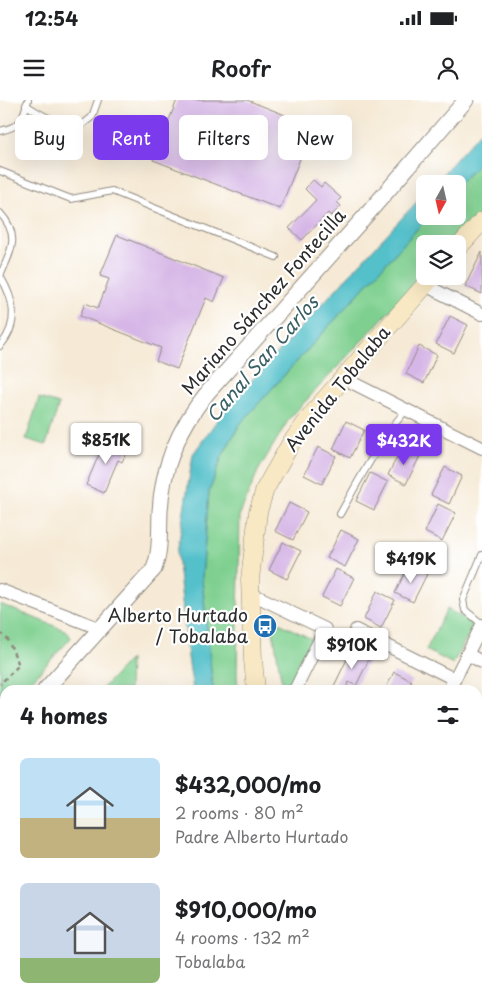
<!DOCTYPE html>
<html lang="en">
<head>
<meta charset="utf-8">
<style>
	body { margin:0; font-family:"Playpen Sans",sans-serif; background:#f6f6f6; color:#202124; height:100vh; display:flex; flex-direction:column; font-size:19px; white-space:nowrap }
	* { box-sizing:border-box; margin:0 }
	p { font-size:16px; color:#757577 }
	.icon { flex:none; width:28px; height:28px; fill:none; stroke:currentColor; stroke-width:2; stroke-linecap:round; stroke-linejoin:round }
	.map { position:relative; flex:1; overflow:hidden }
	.side { position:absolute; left:0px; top:585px; width:482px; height:321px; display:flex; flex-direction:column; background:#fff; border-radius:15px 15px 0 0; box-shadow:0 5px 20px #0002 }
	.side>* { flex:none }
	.banner { position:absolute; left:15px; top:15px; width:452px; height:45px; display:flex; gap:10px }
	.needle { width:32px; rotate:188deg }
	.tools { position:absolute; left:416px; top:75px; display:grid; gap:10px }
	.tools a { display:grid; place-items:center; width:50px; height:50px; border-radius:8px; background:#fff; box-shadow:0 5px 20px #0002; font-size:25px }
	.price { position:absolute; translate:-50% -42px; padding:0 11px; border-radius:5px; background:#fff; color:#222; font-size:16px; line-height:32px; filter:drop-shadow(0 1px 2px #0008) }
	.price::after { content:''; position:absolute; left:50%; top:30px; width:15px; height:11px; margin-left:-8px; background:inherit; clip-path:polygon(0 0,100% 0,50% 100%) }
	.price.active { background:#7c3aed; color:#fff }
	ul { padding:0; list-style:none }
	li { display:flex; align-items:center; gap:15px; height:125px; padding:0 20px }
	li span { display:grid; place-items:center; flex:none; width:140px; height:100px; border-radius:8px; color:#555 }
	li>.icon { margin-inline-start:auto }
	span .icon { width:60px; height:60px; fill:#fffc; stroke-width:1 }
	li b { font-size:21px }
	h2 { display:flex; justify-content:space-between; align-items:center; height:60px; padding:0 20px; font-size:21px }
	.chip { padding:0 18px; border-radius:8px; background:#fff; box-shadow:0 5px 20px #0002; font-size:18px; line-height:45px }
	.chip.active { background:#7c3aed; color:#fff }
	.status { display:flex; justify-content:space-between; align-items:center; height:35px; padding:0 25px; background:#fff; direction:ltr }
	.status svg { height:14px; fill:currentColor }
	header { display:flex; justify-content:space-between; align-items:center; height:65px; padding:0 20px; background:#fff; font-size:22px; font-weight:600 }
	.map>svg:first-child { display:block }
	.green { fill:#7fd090; stroke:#557e5e }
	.water { fill:#53c0ca; stroke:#3f767a }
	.building { fill:#d6b6e6 }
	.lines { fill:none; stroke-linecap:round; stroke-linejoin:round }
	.service-casing { stroke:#908a80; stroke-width:8 }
	.minor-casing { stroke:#908a80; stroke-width:14 }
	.tertiary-casing { stroke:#908a80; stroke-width:17 }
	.secondary-casing { stroke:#908a80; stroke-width:19 }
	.path { stroke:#908a80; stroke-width:2.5; stroke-dasharray:4 4; stroke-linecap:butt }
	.service { stroke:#fff; stroke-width:6 }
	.minor { stroke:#fff; stroke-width:12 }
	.tertiary { stroke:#fff; stroke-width:15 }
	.secondary { stroke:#f8e8c3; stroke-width:18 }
	.labels { text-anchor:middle; stroke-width:4.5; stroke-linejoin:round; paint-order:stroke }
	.street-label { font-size:18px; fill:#2b2b2b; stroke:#fff }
	.poi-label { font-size:18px; fill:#2b2b2b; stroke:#fff; text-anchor:end }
	.water-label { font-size:19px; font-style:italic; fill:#395f63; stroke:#fff }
</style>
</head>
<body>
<div class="status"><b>12:54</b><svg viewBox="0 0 49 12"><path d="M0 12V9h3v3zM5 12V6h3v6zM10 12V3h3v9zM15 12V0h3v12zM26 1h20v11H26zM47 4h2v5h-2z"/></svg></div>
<header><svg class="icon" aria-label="menu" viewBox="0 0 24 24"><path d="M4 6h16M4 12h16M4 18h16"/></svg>Roofr<svg class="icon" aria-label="person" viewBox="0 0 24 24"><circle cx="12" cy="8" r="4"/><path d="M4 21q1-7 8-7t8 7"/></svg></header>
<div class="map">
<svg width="482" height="906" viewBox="0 0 482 906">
	<rect width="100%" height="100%" fill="#fff"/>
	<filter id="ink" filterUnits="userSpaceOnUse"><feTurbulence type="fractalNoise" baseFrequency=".02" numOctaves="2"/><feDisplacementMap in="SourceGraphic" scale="10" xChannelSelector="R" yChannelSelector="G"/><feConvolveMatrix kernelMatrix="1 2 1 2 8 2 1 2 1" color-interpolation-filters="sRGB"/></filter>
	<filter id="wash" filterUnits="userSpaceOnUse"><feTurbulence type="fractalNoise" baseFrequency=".0096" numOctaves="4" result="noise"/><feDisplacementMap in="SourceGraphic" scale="20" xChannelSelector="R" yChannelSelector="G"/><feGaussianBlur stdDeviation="1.12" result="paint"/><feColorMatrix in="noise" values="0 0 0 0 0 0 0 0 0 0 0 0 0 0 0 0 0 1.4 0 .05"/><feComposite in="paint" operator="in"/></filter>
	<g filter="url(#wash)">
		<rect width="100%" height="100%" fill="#f6ead6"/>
		<g class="green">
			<polygon points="482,60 482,112 453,144 425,144 425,173 289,319 258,371 240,414 237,574 238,590 213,590 202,479 209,392 222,356 240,324 429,116 458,116 458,85"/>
			<polygon points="39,298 59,304 46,345 26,339"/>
			<polygon points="0,504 67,531 71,538 23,590 5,590 5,610 0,616"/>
			<polygon points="447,509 471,522 472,528 453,564 426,550"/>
			<polygon points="271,519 314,540 290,590 283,590"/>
			<polygon points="130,559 129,590 101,590"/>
			<polygon points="5,694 5,901 177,901 179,906 0,906 0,700"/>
		</g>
		<g class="water">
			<polygon points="482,30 482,60 458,85 458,84 434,84"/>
			<polygon points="425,93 425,116 429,116 240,324 222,356 209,392 202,479 213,590 193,590 188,557 177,454 193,354 226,308"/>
		</g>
		<g id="blocks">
			<g class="building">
				<polygon points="177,0 247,0 313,26 280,109 153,60"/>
				<polygon points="313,80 321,87 324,83 341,98 337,102 341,106 331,116 328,113 302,140 289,128 316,100 305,89"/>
				<polygon points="117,135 224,178 214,202 206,198 177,269 156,261 161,248 80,216 85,203 98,208 109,179 100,176"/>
				<polygon points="482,152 482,194 465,186"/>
				<polygon points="450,216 468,225 454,253 436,244"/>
				<polygon points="419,246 437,255 424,283 406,274"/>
				<polygon points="346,321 364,330 350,358 333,349"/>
				<polygon points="103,339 128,349 122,362 118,360 104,393 86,385 100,352 98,351"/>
				<polygon points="318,347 336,356 322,384 304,375"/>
				<polygon points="402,347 420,356 406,384 388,375"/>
				<polygon points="445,367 462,376 449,404 431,395"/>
				<polygon points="370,373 388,382 374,410 356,401"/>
				<polygon points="289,403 307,412 293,440 275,431"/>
				<polygon points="438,404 456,413 442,441 425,432"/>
				<polygon points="341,430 359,439 345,467 327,458"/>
				<polygon points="283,442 301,451 287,479 269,470"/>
				<polygon points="409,465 427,474 413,502 395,493"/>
				<polygon points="336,469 354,478 340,506 322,497"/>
				<polygon points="377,491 395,500 381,528 364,519"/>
				<polygon points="352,549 370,557 356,586 349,582 345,590 332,590"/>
				<polygon points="394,572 412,581 407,590 385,590"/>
			</g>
		</g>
	</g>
	<g filter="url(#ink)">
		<use href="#blocks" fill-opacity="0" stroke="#908a80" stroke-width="1"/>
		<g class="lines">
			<g class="service-casing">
				<g id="service">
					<path d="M26,5C44,17 59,25 82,25L92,17L98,0"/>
					<path d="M0,31C22,26 22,20 28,0"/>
					<polyline points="0,71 71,99 112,91 276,157"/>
					<path d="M0,113C21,136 11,151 0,176"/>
					<path d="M0,246C20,223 14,199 0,176"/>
					<path d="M340,414C360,378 379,342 406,310"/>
					<polyline points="482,455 463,500 465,510 482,524"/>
				</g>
			</g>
			<g class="minor-casing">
				<g id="minor">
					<polyline points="425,185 482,214"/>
					<polyline points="343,278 482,348"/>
					<polyline points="0,490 101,529"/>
					<polyline points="250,493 325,529 295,590"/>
					<polyline points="356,530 454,579"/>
					<polyline points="467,554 482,562"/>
					<polyline points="449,590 482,525"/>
					<polyline points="478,699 482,702"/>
					<polyline points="478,800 481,792"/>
					<polyline points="478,819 482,821"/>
					<polyline points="417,901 427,906"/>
				</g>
			</g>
			<g class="tertiary-casing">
				<g id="tertiary">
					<path d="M45,590L154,469C161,451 159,432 160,412C162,366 179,327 208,292L369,112L466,0"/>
					<polyline points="0,640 5,634"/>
				</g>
			</g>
			<g class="secondary-casing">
				<g id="secondary">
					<polyline points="458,148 482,121"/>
					<polyline points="256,590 253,560 250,479 258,412 265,389 291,343 318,307 433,176"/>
					<polyline points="308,901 309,906"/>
				</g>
			</g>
			<g class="path">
				<polyline points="0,533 8,540 19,565 0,584"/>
				<polyline points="0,773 5,773"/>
				<polyline points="145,906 147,901"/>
			</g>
			<use href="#service" class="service"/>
			<use href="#minor" class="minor"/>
			<use href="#tertiary" class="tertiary"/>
			<use href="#secondary" class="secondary"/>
		</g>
	</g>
	<defs>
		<g id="bus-disc" transform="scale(1.25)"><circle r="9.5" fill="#1f6fb2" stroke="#fff"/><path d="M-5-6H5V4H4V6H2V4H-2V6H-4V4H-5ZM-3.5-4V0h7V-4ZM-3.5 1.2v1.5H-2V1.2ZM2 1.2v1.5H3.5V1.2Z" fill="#fff"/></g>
	</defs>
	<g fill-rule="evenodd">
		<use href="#bus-disc" x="265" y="526"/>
	</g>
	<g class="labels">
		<g class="street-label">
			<text transform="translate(264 202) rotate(-49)" y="6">Mariano Sánchez Fontecilla</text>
			<text transform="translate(338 289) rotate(-51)" y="6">Avenida Tobalaba</text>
		</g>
		<g class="poi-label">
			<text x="248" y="522">Alberto Hurtado<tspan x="248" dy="21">/ Tobalaba</tspan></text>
		</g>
		<g class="water-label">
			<text transform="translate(262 259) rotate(-49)" y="7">Canal San Carlos</text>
		</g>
	</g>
</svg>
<div class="tools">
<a><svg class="needle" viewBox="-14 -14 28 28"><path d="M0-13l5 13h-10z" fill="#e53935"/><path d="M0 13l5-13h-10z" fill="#757577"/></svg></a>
<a><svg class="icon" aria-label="layers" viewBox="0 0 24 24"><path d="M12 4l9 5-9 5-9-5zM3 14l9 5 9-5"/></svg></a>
</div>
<b class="price" style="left:106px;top:365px">$851K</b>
<b class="price active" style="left:404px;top:366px">$432K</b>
<b class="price" style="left:411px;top:484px">$419K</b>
<b class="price" style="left:352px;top:570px">$910K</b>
<div class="banner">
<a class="chip">Buy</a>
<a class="chip active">Rent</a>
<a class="chip">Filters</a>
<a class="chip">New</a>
</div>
<section class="side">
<h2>4 homes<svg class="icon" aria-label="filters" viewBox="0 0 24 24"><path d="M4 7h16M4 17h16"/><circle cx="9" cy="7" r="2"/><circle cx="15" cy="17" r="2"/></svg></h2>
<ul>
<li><span style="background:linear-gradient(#bfe0f5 60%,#c2b280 0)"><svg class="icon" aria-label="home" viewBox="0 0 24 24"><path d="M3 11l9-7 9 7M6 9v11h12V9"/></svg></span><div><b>$432,000/mo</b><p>2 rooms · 80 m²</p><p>Padre Alberto Hurtado</p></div></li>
<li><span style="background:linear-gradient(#c9d6e8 75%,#8fb573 0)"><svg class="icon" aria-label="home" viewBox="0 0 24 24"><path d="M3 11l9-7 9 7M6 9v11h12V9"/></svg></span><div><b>$910,000/mo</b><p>4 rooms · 132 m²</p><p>Tobalaba</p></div></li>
</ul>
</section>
</div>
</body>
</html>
